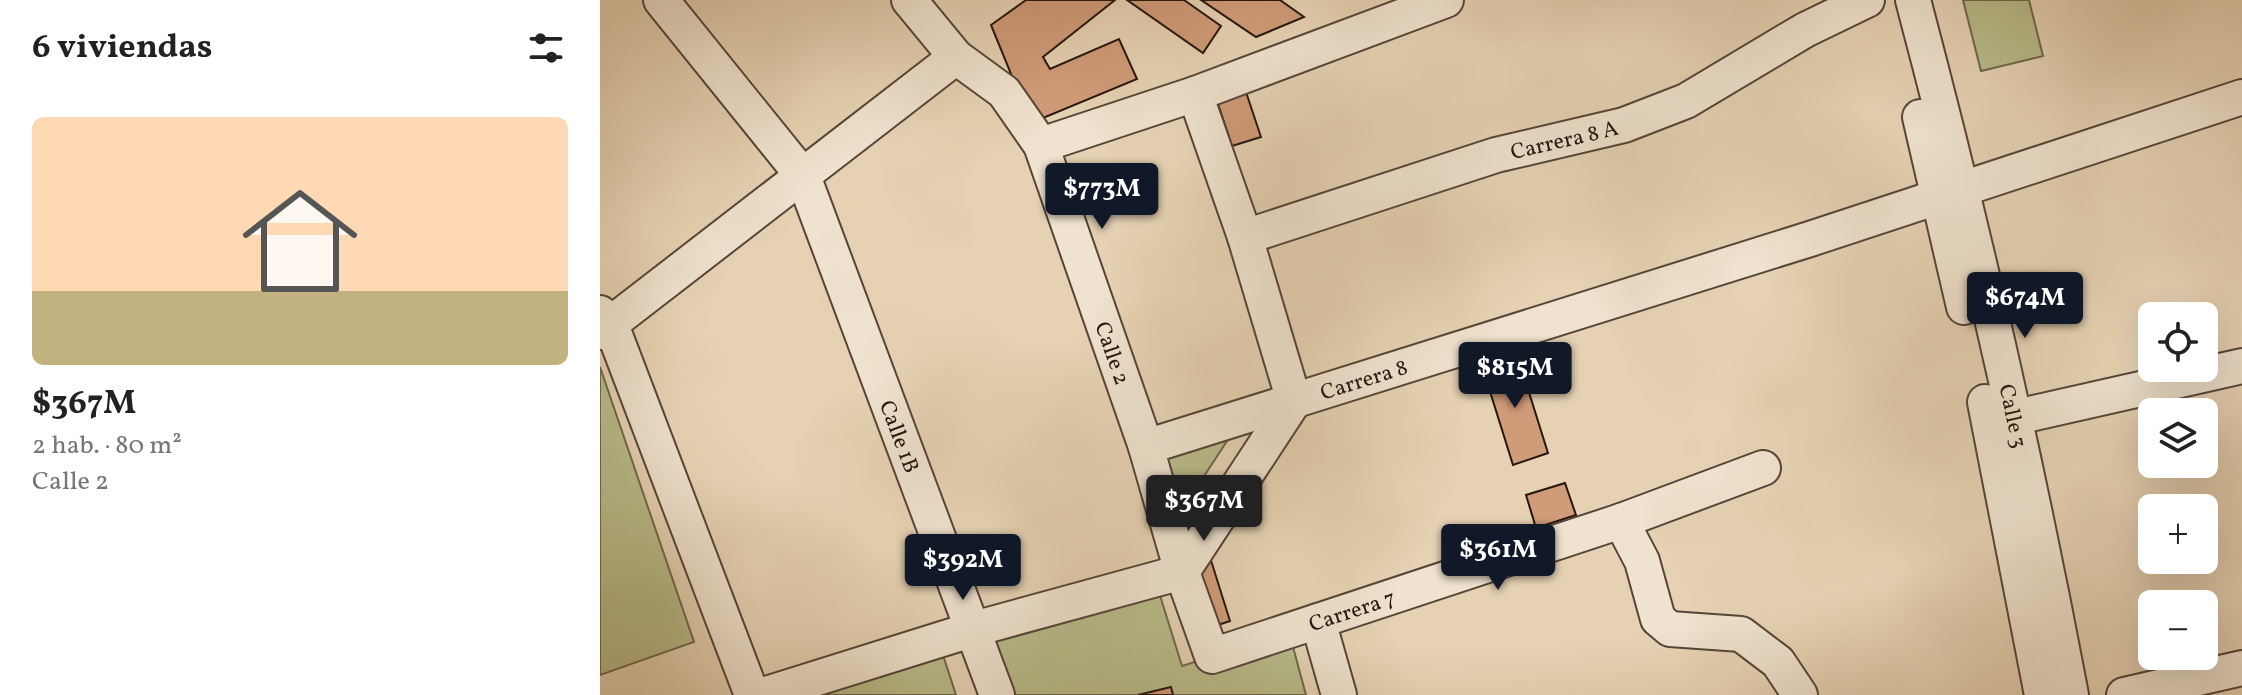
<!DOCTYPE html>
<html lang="es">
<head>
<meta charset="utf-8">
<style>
	body { margin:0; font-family:Vollkorn,serif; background:#f2f2f2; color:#222; height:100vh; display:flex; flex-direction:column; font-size:30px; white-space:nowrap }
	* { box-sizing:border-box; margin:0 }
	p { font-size:26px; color:#767676 }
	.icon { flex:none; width:44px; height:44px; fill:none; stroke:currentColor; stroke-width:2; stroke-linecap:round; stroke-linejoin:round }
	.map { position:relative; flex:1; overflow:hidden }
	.panel { display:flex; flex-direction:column; background:#fff; width:600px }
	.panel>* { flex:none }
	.controls { position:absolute; left:1538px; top:302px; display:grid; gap:16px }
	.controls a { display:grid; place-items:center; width:80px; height:80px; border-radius:12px; background:#fff; box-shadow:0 8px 32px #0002; font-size:40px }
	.price { position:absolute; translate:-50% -68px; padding:0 18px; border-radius:8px; background:#111827; color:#fff; font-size:26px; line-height:52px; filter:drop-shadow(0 2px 4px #0008) }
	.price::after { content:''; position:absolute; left:50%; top:48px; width:24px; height:18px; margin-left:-12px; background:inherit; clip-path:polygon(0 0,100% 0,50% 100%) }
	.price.current { background:#222; color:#fff }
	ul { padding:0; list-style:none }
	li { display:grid; align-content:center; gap:16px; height:424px; padding:0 32px }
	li+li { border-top:2px solid #e0e0e0 }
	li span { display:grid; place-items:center; height:248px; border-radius:12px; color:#555 }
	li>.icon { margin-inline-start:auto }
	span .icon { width:144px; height:144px; fill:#fffc; stroke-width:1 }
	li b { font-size:34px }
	h2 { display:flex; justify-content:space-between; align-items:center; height:96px; padding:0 32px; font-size:34px }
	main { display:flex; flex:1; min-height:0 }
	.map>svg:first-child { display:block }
	.green { fill:#b8bb8a; stroke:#6e684d; stroke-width:2 }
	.building { fill:#d09b78; stroke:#251610; stroke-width:2 }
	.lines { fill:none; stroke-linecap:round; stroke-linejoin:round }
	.minor-casing { stroke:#554539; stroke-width:38 }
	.minor { stroke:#efe2ce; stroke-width:34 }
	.labels { text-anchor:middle; stroke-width:6; stroke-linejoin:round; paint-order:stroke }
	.street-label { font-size:22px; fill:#251610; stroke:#efe2ce }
</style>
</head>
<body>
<main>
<section class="panel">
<h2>6 viviendas<svg class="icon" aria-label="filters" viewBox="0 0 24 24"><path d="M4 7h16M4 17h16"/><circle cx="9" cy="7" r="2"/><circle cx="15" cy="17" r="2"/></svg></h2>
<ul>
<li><span style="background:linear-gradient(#ffd9b3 70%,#c2b280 0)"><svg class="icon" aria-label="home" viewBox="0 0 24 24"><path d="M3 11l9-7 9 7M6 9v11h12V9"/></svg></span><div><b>$367M</b><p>2 hab. · 80 m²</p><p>Calle 2</p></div></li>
</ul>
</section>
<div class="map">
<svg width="1642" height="695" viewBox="0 0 1642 695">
	<rect width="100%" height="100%" fill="#e6d2b3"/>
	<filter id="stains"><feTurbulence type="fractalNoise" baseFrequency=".0025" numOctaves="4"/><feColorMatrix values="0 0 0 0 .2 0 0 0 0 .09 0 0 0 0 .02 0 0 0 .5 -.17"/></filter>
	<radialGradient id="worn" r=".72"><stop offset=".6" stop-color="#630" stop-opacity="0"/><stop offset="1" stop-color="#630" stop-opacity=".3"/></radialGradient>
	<g class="green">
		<polygon points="1363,0 1429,0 1443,56 1381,71"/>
		<polygon points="0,367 94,642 0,675"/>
		<polygon points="646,412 561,542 534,458"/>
		<polygon points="553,573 582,666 689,632 706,695 378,695 359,640"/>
		<polygon points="342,652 356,695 210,695"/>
	</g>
	<g class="building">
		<polygon points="426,0 515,0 443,57 450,69 519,39 537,79 431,123 391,25"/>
		<polygon points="527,0 584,0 621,26 603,53"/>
		<polygon points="601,0 680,0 704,17 656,37"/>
		<polygon points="645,89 661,137 632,146 616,98"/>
		<polygon points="917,354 948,453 913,465 882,366"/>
		<polygon points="965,483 976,515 936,528 926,495"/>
		<polygon points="609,554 630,621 593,633 571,566"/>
		<polygon points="571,687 573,695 538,695"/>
	</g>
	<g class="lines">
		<g class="minor-casing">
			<g id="minor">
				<path id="s1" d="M61,0L203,176L397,695"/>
				<path id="s2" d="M309,0L356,57L404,92L441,145L546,447L582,572L612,656L1021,521L1163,468"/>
				<path id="s3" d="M1313,0C1374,230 1427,462 1471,695"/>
				<polyline points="1320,117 1364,307"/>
				<polyline points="441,145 595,94 846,0"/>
				<path id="s4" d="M645,237L896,155L1024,125L1086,101L1205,30L1267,0"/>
				<polyline points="0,313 10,322 152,695"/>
				<polyline points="0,332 356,57"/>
				<polyline points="1385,402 1442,695"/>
				<polyline points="1412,418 1642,366"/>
				<path id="s5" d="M546,447L1210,239L1642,97"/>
				<polyline points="1021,521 1042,561 1058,619 1070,629 1141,634 1178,662 1200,695"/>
				<polyline points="718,621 739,695"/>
				<polyline points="163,695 374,629 582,572 694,401 645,237 595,94"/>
				<polyline points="1524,695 1642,668"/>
			</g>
		</g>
		<use href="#minor" class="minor"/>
	</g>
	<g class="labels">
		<g class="street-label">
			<text dy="8" stroke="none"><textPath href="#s4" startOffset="334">Carrera 8 A</textPath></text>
			<text dy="8" stroke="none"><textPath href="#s2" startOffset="418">Calle 2</textPath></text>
			<text dy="8" stroke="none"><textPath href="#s5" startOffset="228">Carrera 8</textPath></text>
			<text dy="8" stroke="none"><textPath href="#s3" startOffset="428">Calle 3</textPath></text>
			<text dy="8" stroke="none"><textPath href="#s1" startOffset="504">Calle 1B</textPath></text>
			<text dy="8" stroke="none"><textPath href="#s2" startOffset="884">Carrera 7</textPath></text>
		</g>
	</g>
	<rect width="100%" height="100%" filter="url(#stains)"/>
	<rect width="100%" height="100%" fill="url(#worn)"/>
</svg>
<div class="controls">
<a><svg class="icon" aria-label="locate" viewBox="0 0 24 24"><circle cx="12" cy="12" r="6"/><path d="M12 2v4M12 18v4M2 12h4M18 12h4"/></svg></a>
<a><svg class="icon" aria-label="layers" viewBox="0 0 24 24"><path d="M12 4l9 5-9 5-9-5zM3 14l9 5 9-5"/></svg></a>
<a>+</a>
<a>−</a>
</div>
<b class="price" style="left:502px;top:231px">$773M</b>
<b class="price" style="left:1425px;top:340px">$674M</b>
<b class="price" style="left:915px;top:410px">$815M</b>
<b class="price current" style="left:604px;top:543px">$367M</b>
<b class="price" style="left:898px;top:592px">$361M</b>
<b class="price" style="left:363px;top:602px">$392M</b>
</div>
</main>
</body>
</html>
